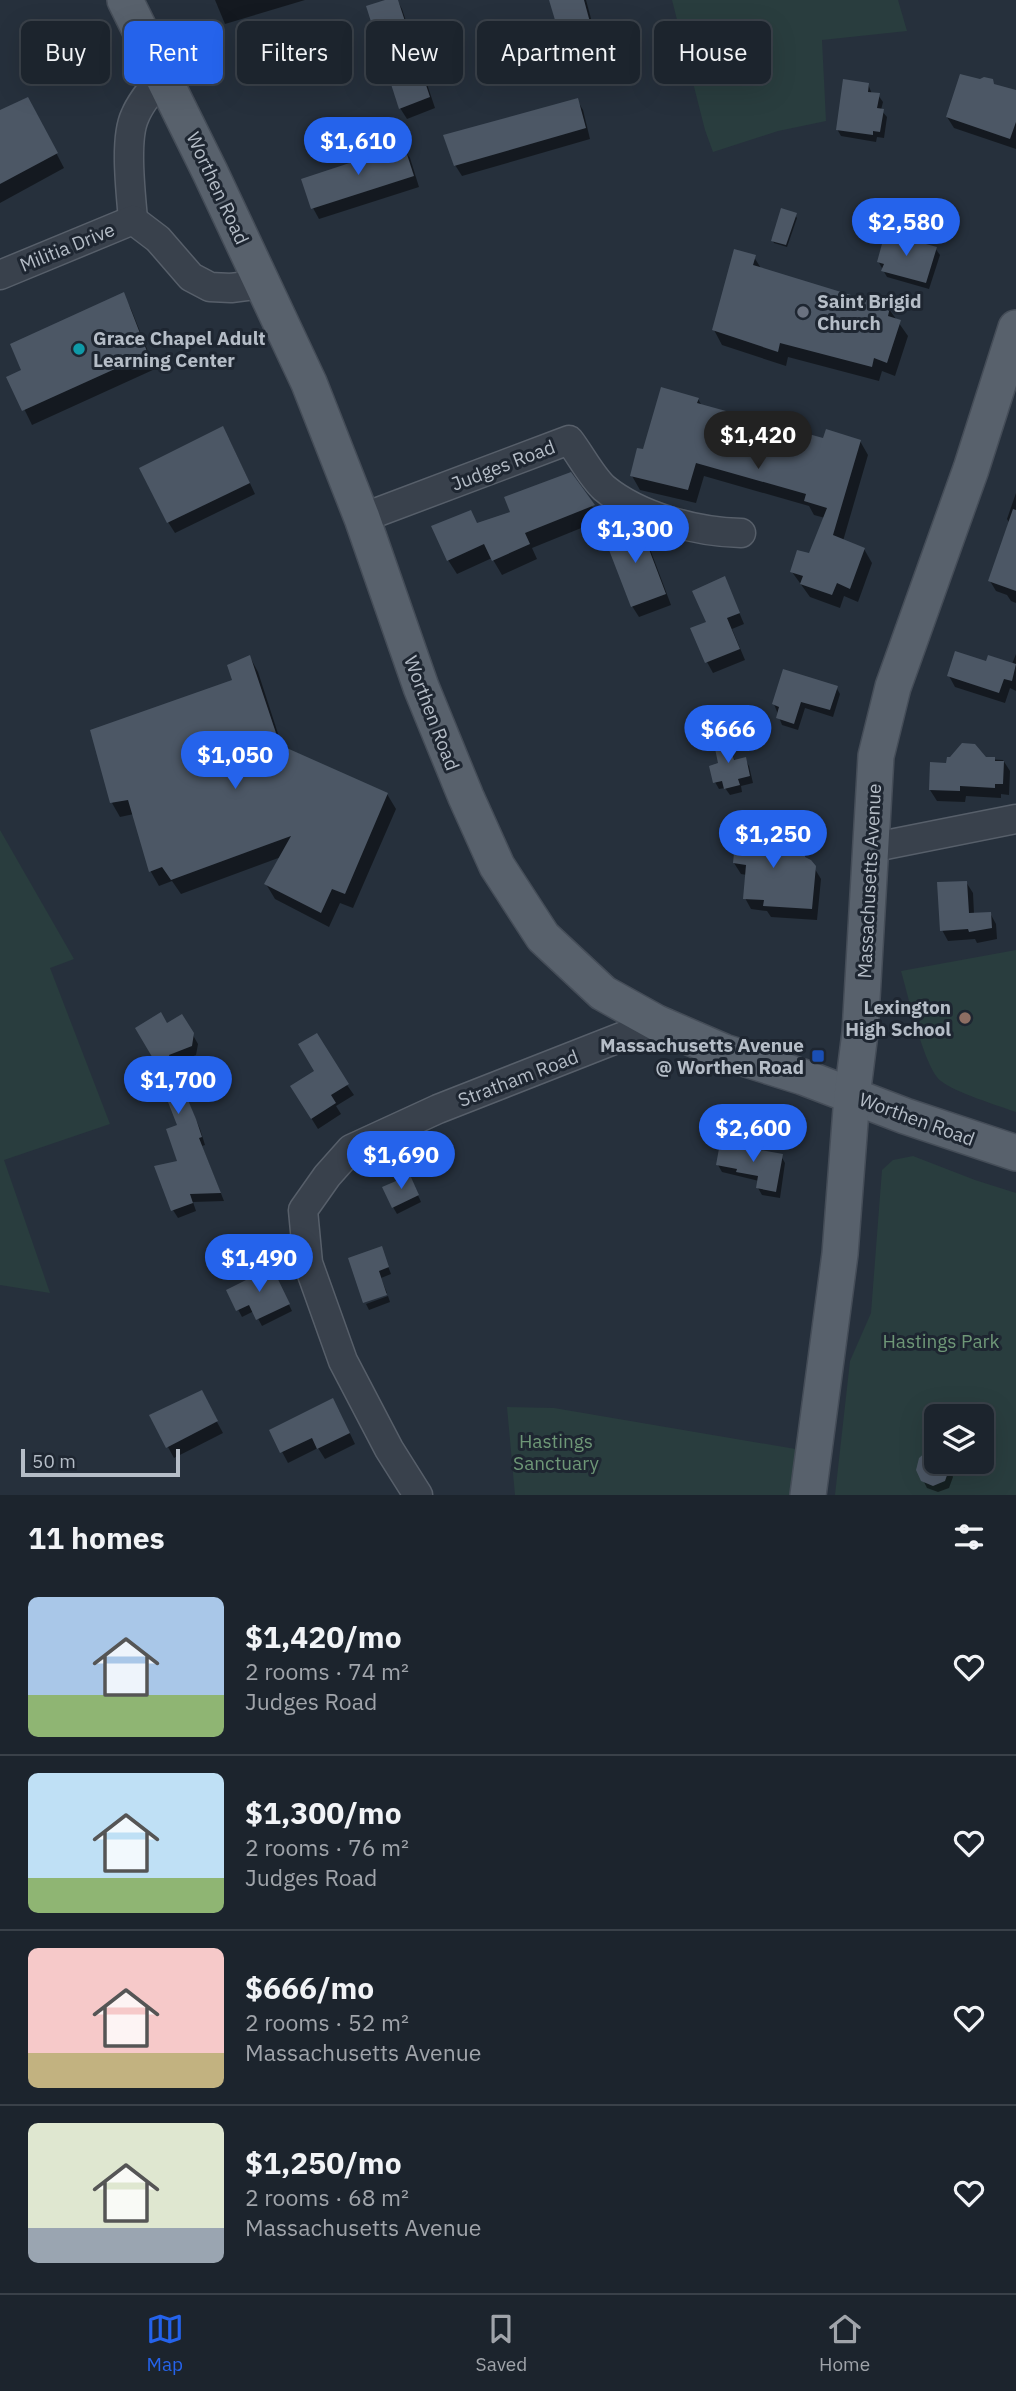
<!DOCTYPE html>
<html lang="en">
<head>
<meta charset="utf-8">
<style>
	body { margin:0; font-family:"IBM Plex Sans",sans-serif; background:#252c35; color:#f1f3f6; height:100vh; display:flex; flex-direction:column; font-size:26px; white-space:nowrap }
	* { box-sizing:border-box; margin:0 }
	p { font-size:23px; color:#a0a4aa }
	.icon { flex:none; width:38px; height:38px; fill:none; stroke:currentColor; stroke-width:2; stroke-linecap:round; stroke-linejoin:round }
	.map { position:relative; height:1495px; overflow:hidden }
	.details { display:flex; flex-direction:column; background:#1c242d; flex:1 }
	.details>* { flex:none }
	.hud { position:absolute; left:21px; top:21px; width:975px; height:63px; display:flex; gap:14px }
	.tools { position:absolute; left:924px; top:1404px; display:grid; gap:14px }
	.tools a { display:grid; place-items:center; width:70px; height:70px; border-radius:10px; background:#1c242d; box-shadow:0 7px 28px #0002,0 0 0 2px #3a4149; font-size:35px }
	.scale { position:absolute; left:21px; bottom:18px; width:159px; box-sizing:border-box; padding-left:7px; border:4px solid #b5bdc7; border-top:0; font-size:19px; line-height:24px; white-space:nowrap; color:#b5bdc7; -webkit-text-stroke:5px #1e2631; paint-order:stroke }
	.price { position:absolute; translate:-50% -60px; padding:0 16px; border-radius:24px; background:#2563eb; color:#fff; font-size:23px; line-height:46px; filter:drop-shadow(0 2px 4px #0008) }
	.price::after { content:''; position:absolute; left:50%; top:42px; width:21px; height:16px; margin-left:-10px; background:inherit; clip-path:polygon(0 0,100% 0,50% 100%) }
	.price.on { background:#222; color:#fff }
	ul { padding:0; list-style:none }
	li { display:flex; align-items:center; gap:21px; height:175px; padding:0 28px }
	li+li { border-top:2px solid #3a4149 }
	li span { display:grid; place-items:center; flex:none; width:196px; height:140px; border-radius:10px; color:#555 }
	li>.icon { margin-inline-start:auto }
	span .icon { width:84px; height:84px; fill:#fffc; stroke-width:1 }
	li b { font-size:30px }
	h2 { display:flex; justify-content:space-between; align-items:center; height:84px; padding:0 28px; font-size:30px }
	.pill { padding:0 24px; border-radius:10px; background:#1c242d; box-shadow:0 7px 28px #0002,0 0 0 2px #3a4149; font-size:24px; line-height:63px }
	.pill.on { background:#2563eb; color:#fff }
	.menu { display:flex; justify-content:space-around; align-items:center; height:98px; border-top:2px solid #3a4149; background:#1c242d; font-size:19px; color:#a0a4aa }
	.menu a { display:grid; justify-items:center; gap:4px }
	.menu .on { color:#2563eb }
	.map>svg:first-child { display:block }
	.green { fill:#293d3e; fill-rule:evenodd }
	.shadow { fill:#0007 }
	.building { fill:#4c5765 }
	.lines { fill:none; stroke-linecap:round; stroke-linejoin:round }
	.minor-casing { stroke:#575f6a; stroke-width:31 }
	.major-casing { stroke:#454d58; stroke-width:38 }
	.minor { stroke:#39414c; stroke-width:28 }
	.major { stroke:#58616c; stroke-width:35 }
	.worship-dot { fill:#6b7280; stroke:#1e2631; stroke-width:2.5 }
	.culture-dot { fill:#0f9aa8; stroke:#1e2631; stroke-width:2.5 }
	.education-dot { fill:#8d6e63; stroke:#1e2631; stroke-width:2.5 }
	.transit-dot { fill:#1a4fb4; stroke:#1e2631; stroke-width:2.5 }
	.labels { text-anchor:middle; stroke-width:6; stroke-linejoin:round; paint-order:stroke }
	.street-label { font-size:19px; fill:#b5bdc7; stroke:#1e2631 }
	.poi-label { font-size:19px; font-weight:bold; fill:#b5bdc7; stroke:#1e2631; text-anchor:start }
	.park-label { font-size:19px; fill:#6e9777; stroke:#1e2631 }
</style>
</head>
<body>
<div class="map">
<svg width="1016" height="1495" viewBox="0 0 1016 1495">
	<rect width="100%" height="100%" fill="#26303c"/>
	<g class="green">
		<polygon points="672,0 898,0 907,31 822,40 826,121 778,131 713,152 705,130"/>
		<polygon points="0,830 74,959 50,968 110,1124 4,1160 50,1293 0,1285"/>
		<path d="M1016,950V1112C997,1105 956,1093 941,1081C924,1069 908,994 901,971Z"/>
		<path d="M913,1156L975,1180L1016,1193V1495H835L850,1361L871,1313L882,1170L893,1160ZM936,1416H982V1461H936Z"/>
		<polygon points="507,1407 554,1408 813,1452 808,1495 515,1495"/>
	</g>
	<g class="shadow">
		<polygon points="215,0 305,0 225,24"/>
		<polygon points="391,0 397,0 402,9 435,108 407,119 400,108"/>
		<polygon points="551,0 586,0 603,63 574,70 568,59"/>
		<polygon points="868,84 872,94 878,95 883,102 881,110 887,117 884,138 877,137 876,142 841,136 837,129"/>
		<polygon points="994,85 1016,92 1016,149 954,128 947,117"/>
		<polygon points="577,100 583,110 590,139 462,176 455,165"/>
		<polygon points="0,112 36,114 64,168 0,203"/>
		<polygon points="403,148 410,158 419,187 319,219 313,208 304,180"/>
		<polygon points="795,215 797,218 787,247 774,243 773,241"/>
		<polygon points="935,248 940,255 929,289 887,277 878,261"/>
		<polygon points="754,257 762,270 889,309 908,336 895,376 882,371 879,381 788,357 786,366 722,345 714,330"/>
		<polygon points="123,294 131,309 155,369 32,425 9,378 23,371"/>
		<polygon points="698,399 702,406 824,440 860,441 868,455 843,541 864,549 872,563 858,602 844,596 840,608 810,597 792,572 810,555 825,518 814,515 809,506 704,476 696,503 640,490 632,476 645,451"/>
		<polygon points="229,439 255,494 175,533 168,522"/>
		<polygon points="570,474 601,520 532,548 537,559 502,575 492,558 457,574 448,560 478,525 512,513"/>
		<polygon points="1016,493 1016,603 1011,601 1007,595 996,591 990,581 1010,524 1007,519"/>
		<polygon points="640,530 647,541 671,605 639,617 632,606"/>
		<polygon points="725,579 744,624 732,629 745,660 713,673 707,662 708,623"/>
		<polygon points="1016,654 1016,691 1010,688 1005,703 955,687 949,676 987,664 1012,664"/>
		<polygon points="250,657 258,672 283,749 387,794 396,809 353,908 340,903 329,927 275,899 266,884 281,857 181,894 172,881 159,886 151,872 134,814 120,817 112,803 234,682"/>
		<polygon points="836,687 840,694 833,717 805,708 798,730 782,725 774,704"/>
		<polygon points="727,738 735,761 745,759 749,766 753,783 741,786 742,792 730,795 725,788 719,789 715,782"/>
		<polygon points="985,759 1003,760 1010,771 1009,795 1001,794 1001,798 966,796 965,802 937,801 930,790"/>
		<polygon points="771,828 778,839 777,855 810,861 821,879 817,920 771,917 767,911 751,909 745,898 747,875 741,874 734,863"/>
		<polygon points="966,882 973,893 974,914 990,913 996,924 997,939 977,943 975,939 948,941 942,930"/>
		<polygon points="182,1016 198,1044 196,1055 172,1064 200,1129 205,1145 202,1146 224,1201 193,1202 196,1211 178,1218 173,1210 179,1162 179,1126 167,1078 166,1025"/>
		<polygon points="347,1085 354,1095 336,1106 341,1114 318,1129 292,1087"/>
		<polygon points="781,1156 785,1163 780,1198 762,1195 758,1188 759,1181 722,1172 718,1165"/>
		<polygon points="413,1184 421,1202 397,1214 393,1207"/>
		<polygon points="381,1248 391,1274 381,1278 387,1293 364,1301"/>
		<polygon points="275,1276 292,1311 262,1326 254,1311 242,1317 228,1290"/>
		<polygon points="388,1296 390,1302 369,1310 366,1304"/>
		<polygon points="205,1400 223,1433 174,1458 151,1416"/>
		<polygon points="339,1411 355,1444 325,1459 318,1448 288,1463 271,1431"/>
		<polygon points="932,1453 936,1455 936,1461 949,1465 953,1477 949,1488 938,1492 927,1488 918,1470"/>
	</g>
	<g class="building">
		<polygon points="385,0 398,0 430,97 399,109 366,6"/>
		<polygon points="549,0 584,0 598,52 567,60"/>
		<polygon points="960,74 980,79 984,77 993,79 994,84 1016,90 1016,122 1010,139 946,117"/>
		<polygon points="843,79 869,83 868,92 880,93 877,108 884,109 880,132 873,131 873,135 836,130"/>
		<polygon points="28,97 58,153 0,184 0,110"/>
		<polygon points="578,98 586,128 454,166 443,135"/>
		<polygon points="404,145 414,176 311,209 301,179"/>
		<polygon points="781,208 797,213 786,245 771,241"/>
		<polygon points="885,233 937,247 926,283 881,271 884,264 877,262"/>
		<polygon points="734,249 756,255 753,265 890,307 888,316 901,320 887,363 874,358 872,367 780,343 778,352 712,330"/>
		<polygon points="124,292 148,354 22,411 6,377 21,370 10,344"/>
		<polygon points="661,387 699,398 697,403 823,438 826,429 861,440 833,535 865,548 850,589 837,583 832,595 800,584 803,576 790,572 797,550 809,553 827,508 804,501 806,494 696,463 688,490 630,476 637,448 643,449"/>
		<polygon points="223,426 250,483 167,523 139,468"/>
		<polygon points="571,472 595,505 525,533 530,544 492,561 484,544 447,561 431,526 471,510 477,523 510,512 504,497"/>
		<polygon points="1013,509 1016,510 1016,591 988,581"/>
		<polygon points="626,522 641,528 666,594 631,607 604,537 622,530 620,524"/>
		<polygon points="725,576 740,613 727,618 740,649 705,663 690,628 706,622 692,591"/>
		<polygon points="955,651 986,661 988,655 1016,664 1012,681 1004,679 999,693 947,676"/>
		<polygon points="250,655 280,745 388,793 345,894 332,889 321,913 264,884 291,836 171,880 162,867 149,872 128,800 110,803 90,730 232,680 227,665"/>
		<polygon points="783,669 838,686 830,710 801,702 794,724 776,718 779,707 772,704"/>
		<polygon points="728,736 734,760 746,757 750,776 738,779 740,785 724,789 722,781 713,783 709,766 718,763 713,739"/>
		<polygon points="962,743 975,744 986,757 995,757 995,761 1004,761 1003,784 995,784 995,788 960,786 960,791 929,790 930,762 946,763 947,757 950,757"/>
		<polygon points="737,823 772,827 771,853 805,854 805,857 811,860 816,866 812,909 763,906 764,900 743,899 746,865 733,863"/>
		<polygon points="967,881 969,913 991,912 992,928 969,932 968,929 940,931 937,882"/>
		<polygon points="161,1012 167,1023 182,1014 194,1033 192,1046 169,1055 196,1119 202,1137 199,1138 221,1193 190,1194 193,1203 171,1211 154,1166 177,1161 166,1129 177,1125 159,1079 164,1077 135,1028"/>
		<polygon points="317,1033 349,1084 331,1095 336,1103 311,1119 290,1086 314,1071 298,1044"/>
		<polygon points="720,1143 783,1154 776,1192 756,1188 758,1176 736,1172 737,1169 716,1165"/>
		<polygon points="410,1175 419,1195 392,1208 382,1187"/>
		<polygon points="382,1246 389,1267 379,1271 387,1295 363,1303 348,1258"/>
		<polygon points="272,1267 290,1304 256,1320 249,1305 236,1311 226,1290"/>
		<polygon points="202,1390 218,1421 166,1448 149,1415"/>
		<polygon points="333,1398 350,1433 317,1449 312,1438 280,1453 269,1430"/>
		<polygon points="936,1443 936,1461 952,1461 945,1481 933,1486 921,1481 916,1470 919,1458"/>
	</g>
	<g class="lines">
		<g class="minor-casing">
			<g id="minor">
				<path d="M133,220C131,194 124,139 135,116C141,101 153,88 163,75"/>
				<polyline points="0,275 133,220 158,239 191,277 210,287 231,288 263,284"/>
				<path d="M362,518L569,440C580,454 591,476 604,488C639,517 697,532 741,533"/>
				<polyline points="870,848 1016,819"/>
				<polyline points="418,1495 389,1449 343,1361 308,1263 303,1210 327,1176 351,1149 438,1109 657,1023"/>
			</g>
		</g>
		<g class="major-casing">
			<g id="major">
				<polyline points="125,0 210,172 309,383 362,518 421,687 466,797 497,866 543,937 603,993 657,1023 724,1052 803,1077 905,1116 1016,1153"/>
				<polyline points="808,1495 840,1254 852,1096 860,1033 876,756 893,687 971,469 1016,328"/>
			</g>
		</g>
		<use href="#minor" class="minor"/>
		<use href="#major" class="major"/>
	</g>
	<circle class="worship-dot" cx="803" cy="312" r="7"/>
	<circle class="culture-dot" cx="79" cy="349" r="7"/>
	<circle class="education-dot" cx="965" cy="1018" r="7"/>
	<rect class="transit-dot" x="811" y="1049" width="14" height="14" rx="3.5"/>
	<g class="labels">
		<g class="street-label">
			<text transform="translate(218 188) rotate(65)" y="7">Worthen Road</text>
			<text transform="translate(67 247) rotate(-22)" y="7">Militia Drive</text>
			<text transform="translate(503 465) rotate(-21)" y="7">Judges Road</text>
			<text transform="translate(432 713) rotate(69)" y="7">Worthen Road</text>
			<text transform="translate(869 881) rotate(-87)" y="7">Massachusetts Avenue</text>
			<text transform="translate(518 1078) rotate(-21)" y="7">Stratham Road</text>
			<text transform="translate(917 1119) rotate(20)" y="7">Worthen Road</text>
		</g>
		<g class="poi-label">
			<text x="817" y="308">Saint Brigid<tspan x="817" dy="22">Church</tspan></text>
			<text x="93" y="345">Grace Chapel Adult<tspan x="93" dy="22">Learning Center</tspan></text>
			<text x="951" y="1014" text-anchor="end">Lexington<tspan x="951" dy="22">High School</tspan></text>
			<text x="804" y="1052" text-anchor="end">Massachusetts Avenue<tspan x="804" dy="22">@ Worthen Road</tspan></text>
		</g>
		<g class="park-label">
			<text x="941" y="1348">Hastings Park</text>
			<text x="556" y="1448">Hastings<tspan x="556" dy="22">Sanctuary</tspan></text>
		</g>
	</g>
</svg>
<div class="tools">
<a><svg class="icon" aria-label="layers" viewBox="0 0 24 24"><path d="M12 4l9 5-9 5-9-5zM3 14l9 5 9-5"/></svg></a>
</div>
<div class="scale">50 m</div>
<b class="price" style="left:358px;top:177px">$1,610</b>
<b class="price" style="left:906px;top:258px">$2,580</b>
<b class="price on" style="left:758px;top:471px">$1,420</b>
<b class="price" style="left:635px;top:565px">$1,300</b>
<b class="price" style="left:728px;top:765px">$666</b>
<b class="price" style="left:235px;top:791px">$1,050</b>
<b class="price" style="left:773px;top:870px">$1,250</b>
<b class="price" style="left:178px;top:1116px">$1,700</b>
<b class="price" style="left:753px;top:1164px">$2,600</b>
<b class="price" style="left:401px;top:1191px">$1,690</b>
<b class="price" style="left:259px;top:1294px">$1,490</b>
<div class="hud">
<a class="pill">Buy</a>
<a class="pill on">Rent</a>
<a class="pill">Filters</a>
<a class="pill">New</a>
<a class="pill">Apartment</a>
<a class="pill">House</a>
</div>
</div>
<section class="details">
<h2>11 homes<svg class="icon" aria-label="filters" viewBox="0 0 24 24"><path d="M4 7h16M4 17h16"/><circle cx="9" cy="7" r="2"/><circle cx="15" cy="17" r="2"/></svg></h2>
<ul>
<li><span style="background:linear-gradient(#a9c7e8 70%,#8fb573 0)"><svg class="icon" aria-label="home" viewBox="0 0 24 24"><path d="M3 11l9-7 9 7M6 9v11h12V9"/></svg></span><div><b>$1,420/mo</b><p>2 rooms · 74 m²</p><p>Judges Road</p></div><svg class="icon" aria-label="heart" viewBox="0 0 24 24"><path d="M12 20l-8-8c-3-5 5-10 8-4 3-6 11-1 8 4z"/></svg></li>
<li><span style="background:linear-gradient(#bfe0f5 75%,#8fb573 0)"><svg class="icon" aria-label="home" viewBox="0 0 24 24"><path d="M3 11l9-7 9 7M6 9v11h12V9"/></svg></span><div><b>$1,300/mo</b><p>2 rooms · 76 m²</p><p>Judges Road</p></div><svg class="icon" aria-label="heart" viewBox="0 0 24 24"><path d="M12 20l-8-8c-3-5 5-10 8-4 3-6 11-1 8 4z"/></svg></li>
<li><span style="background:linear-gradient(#f6c9c9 75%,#c2b280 0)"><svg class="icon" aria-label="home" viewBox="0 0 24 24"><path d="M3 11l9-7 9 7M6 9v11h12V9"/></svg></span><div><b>$666/mo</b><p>2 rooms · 52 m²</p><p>Massachusetts Avenue</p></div><svg class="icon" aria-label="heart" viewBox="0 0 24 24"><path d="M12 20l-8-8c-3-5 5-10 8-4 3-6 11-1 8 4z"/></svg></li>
<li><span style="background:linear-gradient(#dfe7d0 75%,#9aa5b1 0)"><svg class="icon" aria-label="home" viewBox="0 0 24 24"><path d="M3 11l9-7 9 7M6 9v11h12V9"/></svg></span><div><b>$1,250/mo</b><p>2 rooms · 68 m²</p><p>Massachusetts Avenue</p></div><svg class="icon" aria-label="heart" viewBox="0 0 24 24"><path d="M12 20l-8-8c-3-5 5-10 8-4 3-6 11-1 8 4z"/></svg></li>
</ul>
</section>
<nav class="menu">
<a class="on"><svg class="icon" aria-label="map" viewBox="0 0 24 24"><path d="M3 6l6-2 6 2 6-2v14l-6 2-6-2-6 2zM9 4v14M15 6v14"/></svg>Map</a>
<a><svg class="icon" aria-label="saved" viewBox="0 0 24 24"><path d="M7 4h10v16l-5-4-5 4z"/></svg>Saved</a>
<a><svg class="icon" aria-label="home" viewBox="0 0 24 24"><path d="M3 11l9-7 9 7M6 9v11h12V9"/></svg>Home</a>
</nav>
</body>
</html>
